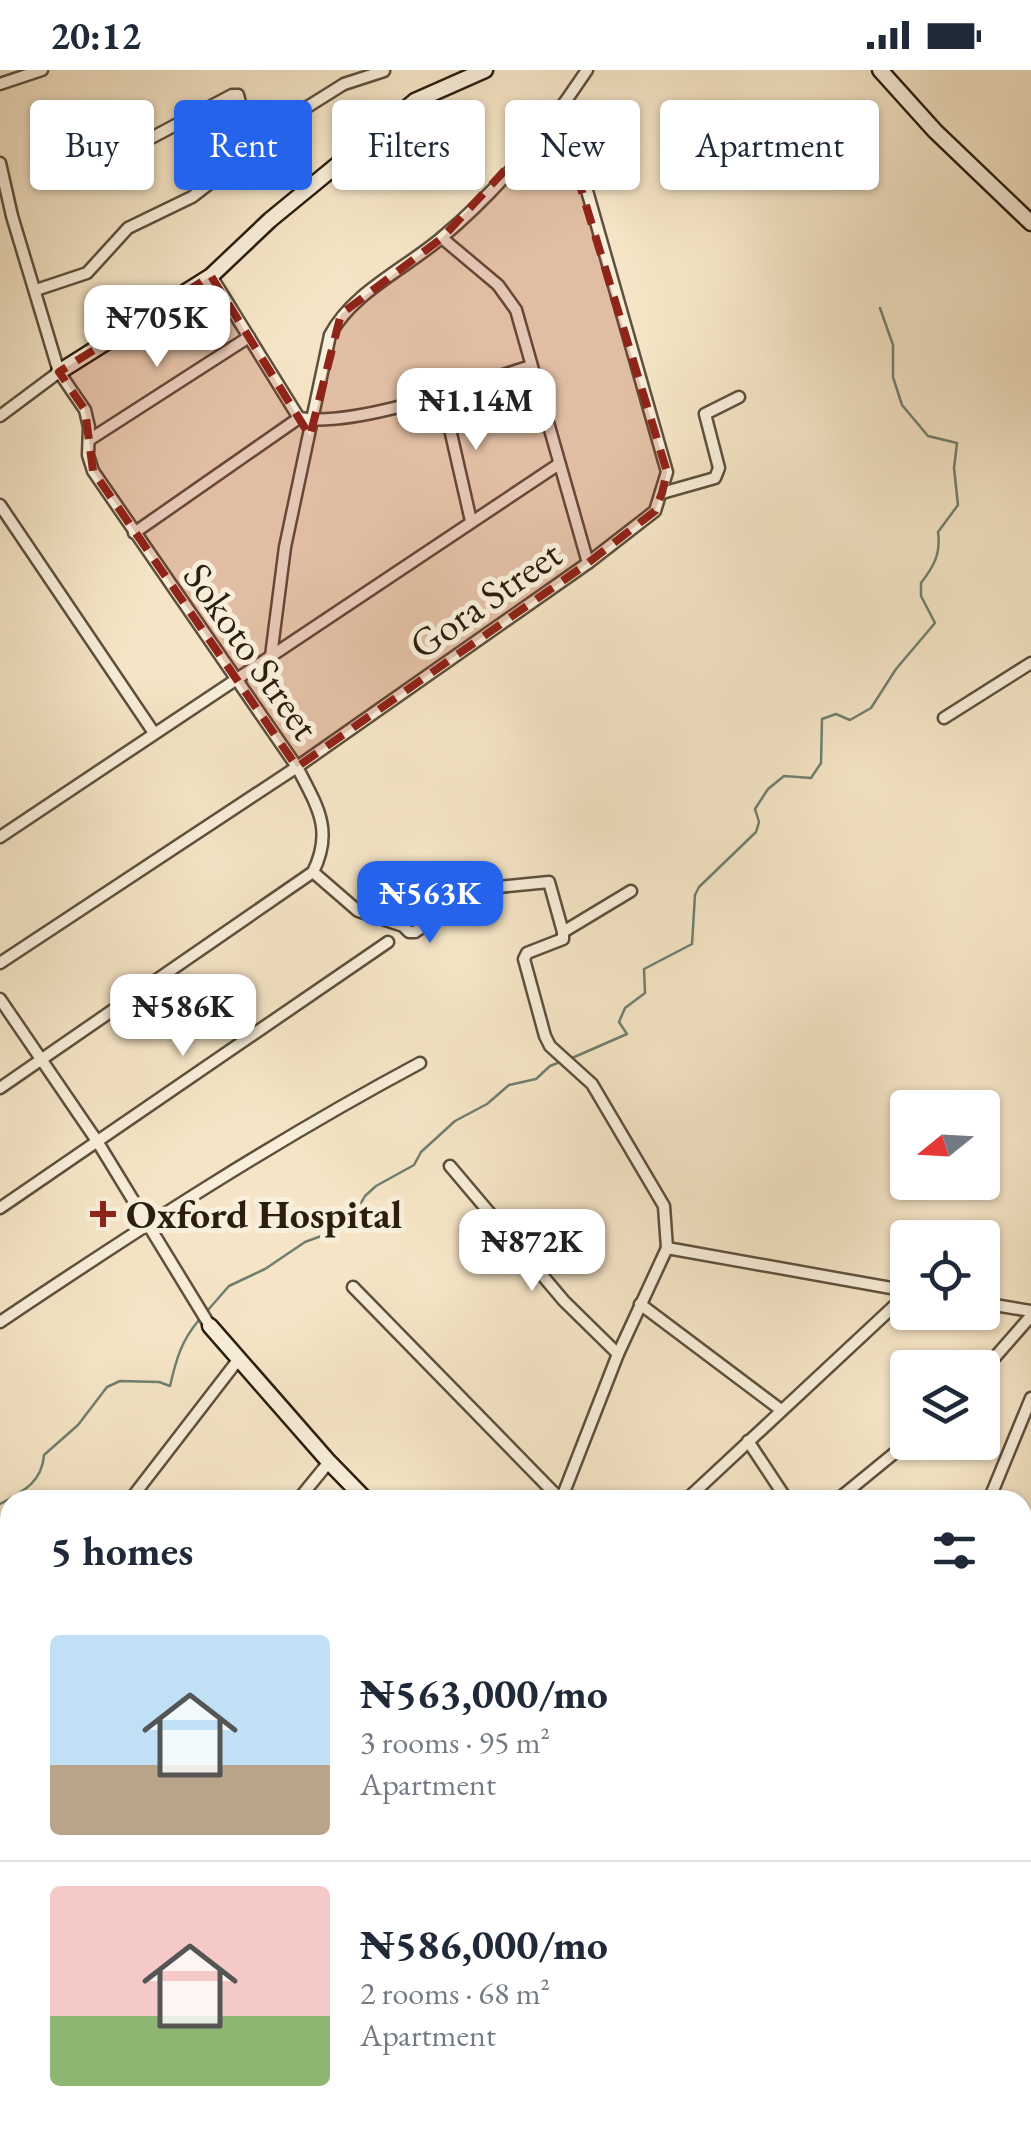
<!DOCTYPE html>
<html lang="en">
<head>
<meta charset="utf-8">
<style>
	body { margin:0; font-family:"EB Garamond",serif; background:#f2f2f3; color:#1f2937; height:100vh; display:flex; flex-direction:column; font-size:38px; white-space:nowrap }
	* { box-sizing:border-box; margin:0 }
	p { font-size:32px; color:#747a83 }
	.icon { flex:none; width:55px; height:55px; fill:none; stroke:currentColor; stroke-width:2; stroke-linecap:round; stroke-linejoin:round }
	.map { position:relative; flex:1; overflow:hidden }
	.side { position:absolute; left:0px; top:1420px; width:1032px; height:642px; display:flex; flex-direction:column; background:#fff; border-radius:30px 30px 0 0; box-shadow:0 2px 8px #0004 }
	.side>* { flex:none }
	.top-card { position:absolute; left:30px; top:30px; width:972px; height:90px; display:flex; gap:20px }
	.needle { width:65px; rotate:252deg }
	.tools { position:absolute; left:890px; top:1020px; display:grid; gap:20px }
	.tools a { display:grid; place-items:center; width:110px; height:110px; border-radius:10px; background:#fff; box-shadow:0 2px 8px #0004; font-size:50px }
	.price { position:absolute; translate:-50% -85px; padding:0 22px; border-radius:20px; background:#fff; color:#222; font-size:32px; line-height:65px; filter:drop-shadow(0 2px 5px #0008) }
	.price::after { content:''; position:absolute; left:50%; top:60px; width:30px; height:22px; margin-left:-15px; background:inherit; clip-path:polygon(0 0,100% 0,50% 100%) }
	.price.on { background:#2563eb; color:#fff }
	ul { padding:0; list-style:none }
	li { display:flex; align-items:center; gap:30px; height:250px; padding:0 50px }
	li+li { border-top:2px solid #e0e1e3 }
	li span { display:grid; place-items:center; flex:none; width:280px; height:200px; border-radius:10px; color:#555 }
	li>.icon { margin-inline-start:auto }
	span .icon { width:120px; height:120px; fill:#fffc; stroke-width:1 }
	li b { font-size:42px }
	h2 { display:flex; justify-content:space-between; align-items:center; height:120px; padding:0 50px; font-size:42px }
	.pill { padding:0 35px; border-radius:10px; background:#fff; box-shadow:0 2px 8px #0004; font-size:35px; line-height:90px }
	.pill.on { background:#2563eb; color:#fff }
	.status { display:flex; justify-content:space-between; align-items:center; height:70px; padding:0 50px; background:#fff; direction:ltr }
	.status svg { height:28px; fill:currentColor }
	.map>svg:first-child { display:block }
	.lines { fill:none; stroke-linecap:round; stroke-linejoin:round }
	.stream { stroke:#6f7f6f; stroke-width:2.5 }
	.street-casing { stroke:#5e503c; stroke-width:15 }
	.secondary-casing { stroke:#2b1e0e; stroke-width:19 }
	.street { stroke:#f8eeda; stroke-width:10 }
	.secondary { stroke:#f8eeda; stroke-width:14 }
	.marked { fill:#8f2418; fill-opacity:0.2; stroke:#8f2418; stroke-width:8; stroke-dasharray:20 12; stroke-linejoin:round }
	.poi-dot { fill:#8f2418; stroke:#f8eeda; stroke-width:4 }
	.labels { text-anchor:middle; stroke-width:10; stroke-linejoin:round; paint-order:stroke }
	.street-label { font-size:40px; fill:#2b1e0e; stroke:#f8eeda }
	.poi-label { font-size:40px; font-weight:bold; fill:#2b1e0e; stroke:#f8eeda; text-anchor:start }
</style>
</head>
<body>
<div class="status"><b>20:12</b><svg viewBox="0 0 49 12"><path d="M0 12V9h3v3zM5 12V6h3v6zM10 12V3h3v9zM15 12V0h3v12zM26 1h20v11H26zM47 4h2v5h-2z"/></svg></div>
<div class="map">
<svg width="1031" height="2061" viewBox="0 0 1031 2061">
	<rect width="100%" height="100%" fill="#f5e5c6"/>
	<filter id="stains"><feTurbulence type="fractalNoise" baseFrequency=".002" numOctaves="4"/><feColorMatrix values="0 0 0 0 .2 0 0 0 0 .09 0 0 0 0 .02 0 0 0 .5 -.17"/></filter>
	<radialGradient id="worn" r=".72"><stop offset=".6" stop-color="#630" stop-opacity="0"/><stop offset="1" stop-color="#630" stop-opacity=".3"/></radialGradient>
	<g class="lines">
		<g class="stream">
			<path d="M572,988L627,964L619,952L625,938L645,923L644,899L692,874L695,825L699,817L756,762L759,752L755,739L768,719L784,706L811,708L821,693L822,649L836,644L850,650L871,638L896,599L935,553L921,526V513C934,496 941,484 938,462L958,435L954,398L957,373L928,366L902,335L893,307V275L880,238"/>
			<polyline points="208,1240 229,1216 265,1199 305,1172 348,1156 365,1126 376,1116 414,1095 421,1082 455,1051 487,1034 509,1015 536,1009 550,996 560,992"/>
			<path d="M0,1434C22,1422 42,1413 44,1385L78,1355L107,1317L120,1311L159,1312L170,1316C176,1290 181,1271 199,1250"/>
		</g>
		<g class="street-casing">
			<g id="street">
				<polyline points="0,14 42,0"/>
				<polyline points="245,52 276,55 295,49 304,39 344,14 384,1"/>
				<path d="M0,93L12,146L59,302L85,340L89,357L88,385L93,401L297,697C317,736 334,760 313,802L0,1018"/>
				<polyline points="442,168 498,215 516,240 588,493"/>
				<polyline points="211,206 299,348"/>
				<polyline points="36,220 87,203 128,158 192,127 240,90 245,52 238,25 232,25 104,93"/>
				<polyline points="442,324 471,451"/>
				<polyline points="0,346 59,302"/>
				<polyline points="89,370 249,267"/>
				<polyline points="662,423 715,408 719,398 705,344 739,327"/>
				<polyline points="0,435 154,663"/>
				<path d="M134,463L299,348C357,358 473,314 531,296"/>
				<path d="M271,586L285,477L330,265C352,223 403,200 440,169C497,122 546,62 587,0"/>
				<polyline points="944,648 1031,593"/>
				<polyline points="0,767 559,394"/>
				<polyline points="313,802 358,841 403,856 409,862 415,862 478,819 549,812 563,862"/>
				<polyline points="0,893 297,697 588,493 655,441 667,402 576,82 558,43"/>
				<polyline points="0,929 97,1071 210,1256"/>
				<polyline points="450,1096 564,1231 618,1284"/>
				<polyline points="0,1138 388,872"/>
				<polyline points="667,1178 908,1221"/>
				<polyline points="353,1217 561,1430"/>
				<polyline points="982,1233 1031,1241"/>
				<polyline points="640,1234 781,1340"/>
				<path d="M0,1252C137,1160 274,1071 420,993"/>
				<polyline points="982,1302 1031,1246"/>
				<polyline points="748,1371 787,1430"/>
				<polyline points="130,1430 238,1290"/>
				<polyline points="298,1430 329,1392"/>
				<polyline points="561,1430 618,1284 667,1178 664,1136 592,1014 550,976 545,966 524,889 527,883 563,869 563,862 631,821"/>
				<polyline points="686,1430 908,1223"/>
				<polyline points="837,1430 908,1372"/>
				<polyline points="989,1430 1031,1328"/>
				<polyline points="0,1590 10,1582"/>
				<polyline points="0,1801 10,1788"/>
				<polyline points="0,2026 10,2014"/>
				<polyline points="288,2052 295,2061"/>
				<polyline points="400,2052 406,2061"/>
				<polyline points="501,2052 507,2061"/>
				<polyline points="680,2052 682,2061"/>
				<polyline points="0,2054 8,2061"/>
				<polyline points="210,2061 221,2052"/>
				<polyline points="375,2061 386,2052"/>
				<polyline points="665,2061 671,2052"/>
			</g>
		</g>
		<g class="secondary-casing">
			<g id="secondary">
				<polyline points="880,0 935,61 1031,153"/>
				<polyline points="59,302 211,206 270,150 415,31 485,0"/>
				<polyline points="210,1256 329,1392 366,1430"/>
				<polyline points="1022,1903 1031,1920"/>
			</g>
		</g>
		<use href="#street" class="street"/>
		<use href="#secondary" class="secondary"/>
	</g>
	<path class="marked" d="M558,43L667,402L662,423L655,441L588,493L297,697L93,401L85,340L59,302L211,206L310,366L341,244L442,168Z"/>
	<path class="poi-dot" d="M98 1129h10v10h10v10h-10v10h-10v-10h-10v-10h10z"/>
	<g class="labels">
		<g class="street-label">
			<text transform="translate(485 529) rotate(-35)" y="14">Gora Street</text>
			<text transform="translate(252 581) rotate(55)" y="14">Sokoto Street</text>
		</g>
		<g class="poi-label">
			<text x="126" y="1158">Oxford Hospital</text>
		</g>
	</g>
	<rect width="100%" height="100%" filter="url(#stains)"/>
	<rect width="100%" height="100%" fill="url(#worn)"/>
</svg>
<div class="tools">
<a><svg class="needle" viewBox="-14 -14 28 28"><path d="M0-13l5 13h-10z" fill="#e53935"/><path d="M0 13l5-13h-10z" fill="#747a83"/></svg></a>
<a><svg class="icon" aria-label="locate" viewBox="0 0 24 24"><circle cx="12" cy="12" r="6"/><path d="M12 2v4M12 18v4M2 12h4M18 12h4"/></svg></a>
<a><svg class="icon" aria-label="layers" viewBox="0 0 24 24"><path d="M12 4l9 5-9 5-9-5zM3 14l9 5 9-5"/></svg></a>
</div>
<b class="price" style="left:157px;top:300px">₦705K</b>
<b class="price" style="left:476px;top:383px">₦1.14M</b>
<b class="price on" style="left:430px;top:876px">₦563K</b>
<b class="price" style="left:183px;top:989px">₦586K</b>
<b class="price" style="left:532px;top:1224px">₦872K</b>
<div class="top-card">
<a class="pill">Buy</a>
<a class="pill on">Rent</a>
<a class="pill">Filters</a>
<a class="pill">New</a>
<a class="pill">Apartment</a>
</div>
<section class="side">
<h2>5 homes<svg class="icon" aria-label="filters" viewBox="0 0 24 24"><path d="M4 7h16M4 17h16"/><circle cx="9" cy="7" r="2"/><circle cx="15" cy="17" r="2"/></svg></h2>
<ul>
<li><span style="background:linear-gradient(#bfe0f5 65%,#b9a48a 0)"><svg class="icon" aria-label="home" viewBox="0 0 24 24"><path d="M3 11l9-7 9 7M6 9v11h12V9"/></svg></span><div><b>₦563,000/mo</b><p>3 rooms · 95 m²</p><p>Apartment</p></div></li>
<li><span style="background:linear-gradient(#f6c9c9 65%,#8fb573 0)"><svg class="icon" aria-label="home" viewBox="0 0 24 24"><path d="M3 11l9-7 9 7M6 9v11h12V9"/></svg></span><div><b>₦586,000/mo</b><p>2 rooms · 68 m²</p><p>Apartment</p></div></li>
</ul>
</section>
</div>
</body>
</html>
